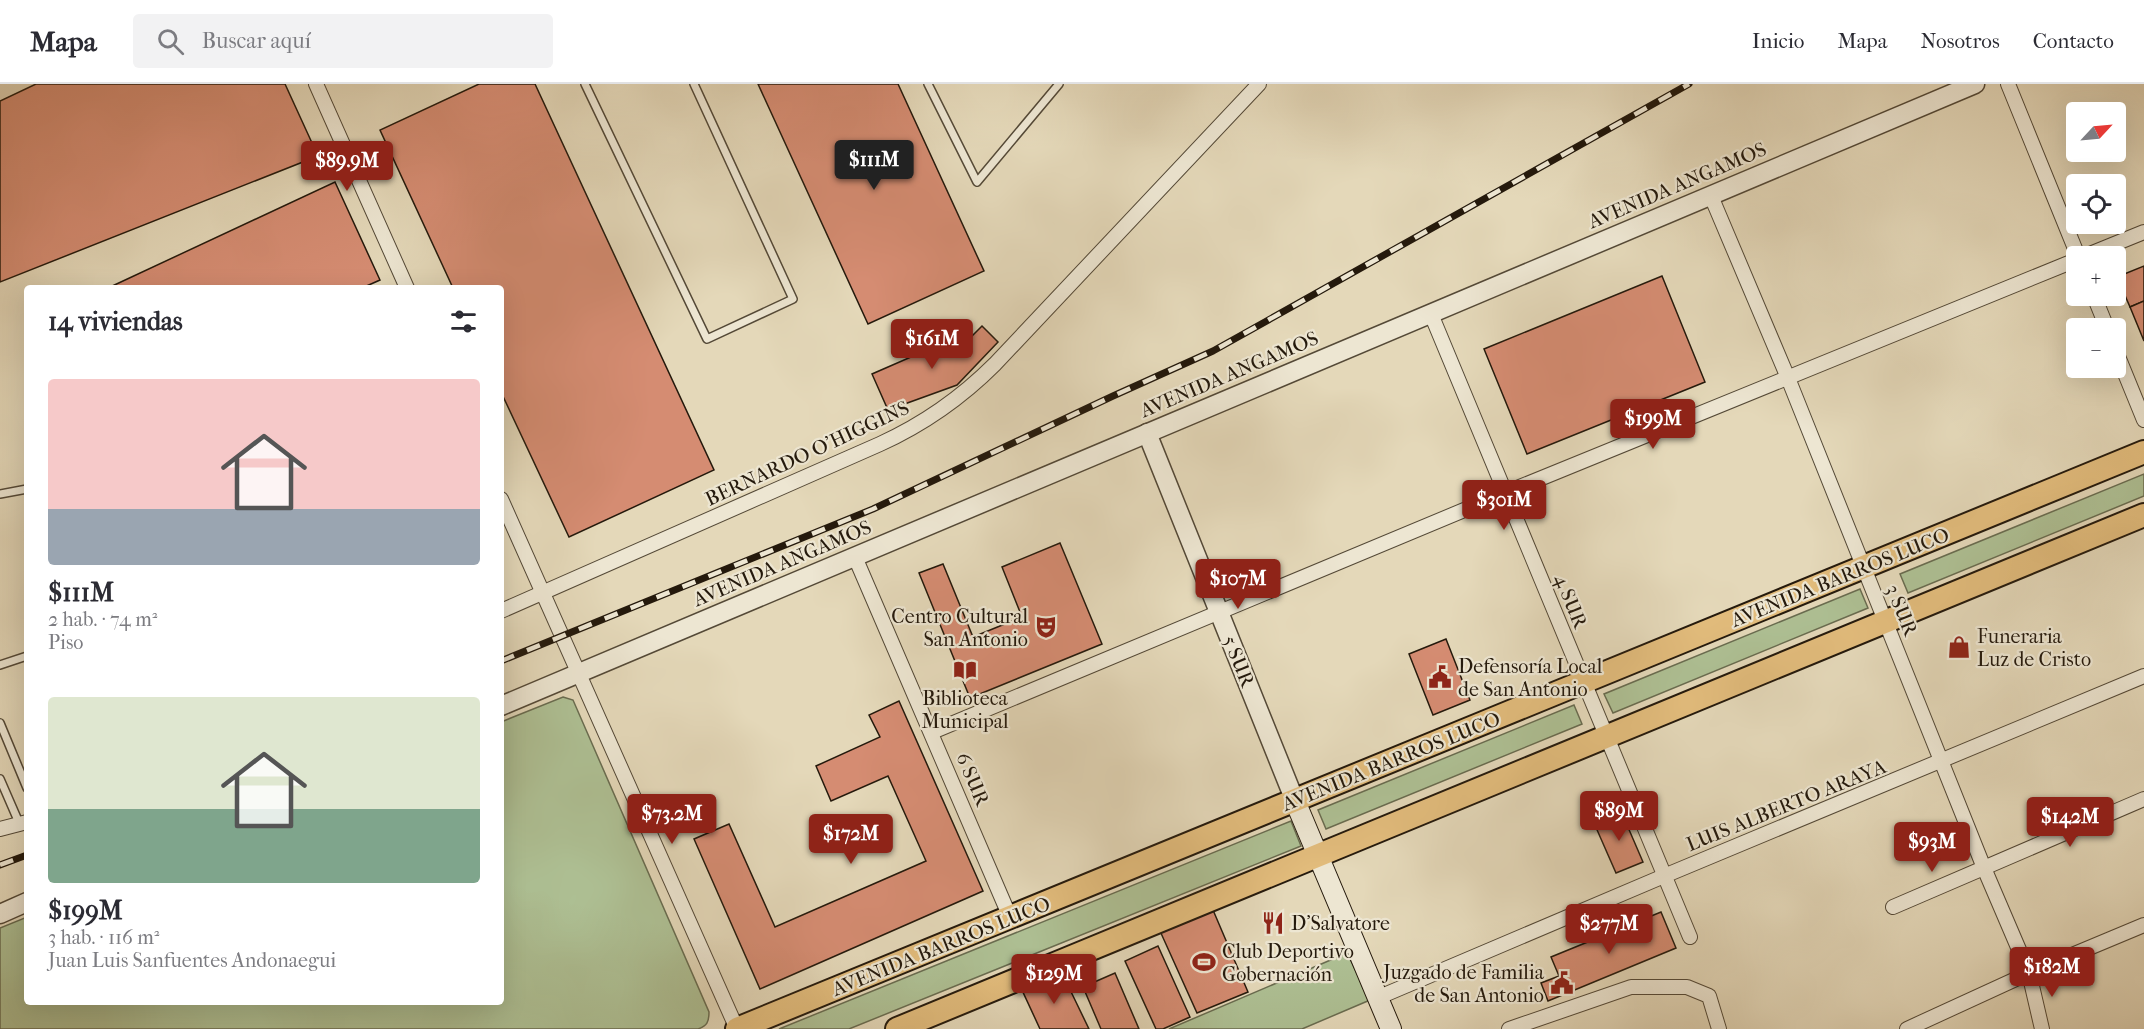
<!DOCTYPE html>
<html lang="es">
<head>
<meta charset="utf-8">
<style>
	body { margin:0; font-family:"IM FELL French Canon",serif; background:#f2f2f3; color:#2b2b33; height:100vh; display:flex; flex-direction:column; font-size:22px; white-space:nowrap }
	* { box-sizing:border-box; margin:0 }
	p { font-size:20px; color:#7c7c81 }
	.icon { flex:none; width:33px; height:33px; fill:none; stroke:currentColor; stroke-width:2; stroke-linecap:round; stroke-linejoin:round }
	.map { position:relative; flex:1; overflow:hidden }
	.sheet { position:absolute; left:24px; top:201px; width:480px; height:720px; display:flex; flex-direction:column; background:#fff; border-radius:6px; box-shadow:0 6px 24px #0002 }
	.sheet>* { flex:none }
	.needle { width:39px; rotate:64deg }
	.controls { position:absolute; left:2066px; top:18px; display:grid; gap:12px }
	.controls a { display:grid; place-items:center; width:60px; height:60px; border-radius:6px; background:#fff; box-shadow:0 6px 24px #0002; font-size:30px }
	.price { position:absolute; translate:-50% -51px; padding:0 14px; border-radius:6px; background:#8f2418; color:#fff; font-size:20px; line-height:39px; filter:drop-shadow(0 2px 3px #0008) }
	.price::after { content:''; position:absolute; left:50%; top:36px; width:18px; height:14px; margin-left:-9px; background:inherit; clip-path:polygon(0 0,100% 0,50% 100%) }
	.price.current { background:#222; color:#fff }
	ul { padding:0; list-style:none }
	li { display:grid; align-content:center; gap:12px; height:318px; padding:0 24px }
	li span { display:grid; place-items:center; height:186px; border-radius:6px; color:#555 }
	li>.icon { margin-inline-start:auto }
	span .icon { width:108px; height:108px; fill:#fffc; stroke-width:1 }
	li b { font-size:26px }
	h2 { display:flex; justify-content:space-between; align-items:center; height:72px; padding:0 24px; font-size:26px }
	header { display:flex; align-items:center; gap:36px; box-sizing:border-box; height:84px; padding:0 30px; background:#fff; border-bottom:2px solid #e1e1e2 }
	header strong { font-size:28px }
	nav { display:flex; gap:33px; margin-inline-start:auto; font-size:21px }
	.search { width:420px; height:54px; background:#f2f2f3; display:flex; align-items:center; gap:15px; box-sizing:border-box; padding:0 21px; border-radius:6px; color:#7c7c81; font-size:22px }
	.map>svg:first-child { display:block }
	.green { fill:#aec094; stroke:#696c50; stroke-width:1.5 }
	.building { fill:#d58c72; stroke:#24190c; stroke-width:1.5 }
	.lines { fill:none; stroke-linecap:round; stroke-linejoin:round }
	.service-casing { stroke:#544937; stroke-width:10 }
	.minor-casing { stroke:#544937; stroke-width:16 }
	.tertiary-casing { stroke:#544937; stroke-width:21 }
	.secondary-casing { stroke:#24190c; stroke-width:22 }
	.primary-casing { stroke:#24190c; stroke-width:26 }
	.service { stroke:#ede6d2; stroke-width:7 }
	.minor { stroke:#ede6d2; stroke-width:14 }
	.tertiary { stroke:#ede6d2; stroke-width:18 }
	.secondary { stroke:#ede6d2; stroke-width:20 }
	.primary { stroke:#e2bc7c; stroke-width:22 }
	.rail-casing { stroke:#24190c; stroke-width:7 }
	.rail { stroke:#ede6d2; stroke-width:4.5; stroke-dasharray:14; stroke-linecap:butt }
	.labels { text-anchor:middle; stroke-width:4.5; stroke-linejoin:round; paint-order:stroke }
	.street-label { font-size:20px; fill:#24190c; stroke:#ede6d2 }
	.poi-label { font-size:20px; fill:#24190c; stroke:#ede6d2; text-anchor:start }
</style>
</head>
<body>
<header>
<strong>Mapa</strong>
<div class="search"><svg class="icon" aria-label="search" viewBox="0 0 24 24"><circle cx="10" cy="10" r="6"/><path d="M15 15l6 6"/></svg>Buscar aquí</div>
<nav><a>Inicio</a><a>Mapa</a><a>Nosotros</a><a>Contacto</a></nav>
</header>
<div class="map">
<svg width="2144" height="945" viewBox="0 0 2144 945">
	<rect width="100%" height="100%" fill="#e4d8b9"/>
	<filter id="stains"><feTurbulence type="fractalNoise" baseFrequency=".00333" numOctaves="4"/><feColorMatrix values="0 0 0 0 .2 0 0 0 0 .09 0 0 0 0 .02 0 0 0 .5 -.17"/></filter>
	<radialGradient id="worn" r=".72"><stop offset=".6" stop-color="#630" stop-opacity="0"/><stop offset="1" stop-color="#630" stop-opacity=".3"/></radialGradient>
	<g class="green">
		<polygon points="2144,390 2144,412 1908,509 1900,490"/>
		<polygon points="1860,505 1868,524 1613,629 1604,610"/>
		<path d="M563,613L573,616L709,928C709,938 707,942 698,945H0V844L27,833V918H501V638Z"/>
		<polygon points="1574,621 1582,640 1326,745 1318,726"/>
		<polygon points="1291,737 1301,762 849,945 779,945"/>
		<polygon points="1347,869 1370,916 1302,945 1169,945"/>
	</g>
	<g class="building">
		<polygon points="36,0 285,0 318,72 0,198 0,17"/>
		<polygon points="479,0 535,0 714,386 569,453 501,308 501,204 453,204 380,46"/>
		<polygon points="758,0 898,0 984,187 868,240"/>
		<polygon points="335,98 380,196 362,204 108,204"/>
		<polygon points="2144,182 2144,217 2130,223 2117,193"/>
		<polygon points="1662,192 1705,298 1527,370 1484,265"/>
		<polygon points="2144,217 2144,257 2130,223"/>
		<polygon points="982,242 998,258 957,301 888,326 872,290 952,255 962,262"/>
		<polygon points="1060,459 1102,560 970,614 919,489 943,480 973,553 1022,533 1002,483"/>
		<polygon points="1446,555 1470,616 1433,631 1409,570"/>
		<polygon points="899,617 983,807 760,905 694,755 729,740 775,843 926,777 888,692 831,717 816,682 880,653 869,631"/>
		<polygon points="1621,727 1643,778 1616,789 1594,739"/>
		<polygon points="1213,826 1248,908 1197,929 1160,847"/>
		<polygon points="1661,828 1676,864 1548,917 1541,899 1559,892 1551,873"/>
		<polygon points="1158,862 1190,933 1163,945 1156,945 1125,877"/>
		<polygon points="1061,887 1089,945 1040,945 1022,906"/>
		<polygon points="1115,889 1139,945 1101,945 1083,903"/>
	</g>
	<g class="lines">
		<g class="service-casing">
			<g id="service">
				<polyline points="585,0 707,255 793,215 694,0"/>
				<polyline points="928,0 977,98 1059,0"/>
				<polyline points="0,410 27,405"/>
				<polyline points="0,581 27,572"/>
				<polyline points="0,639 27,704"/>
				<polyline points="0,695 20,741"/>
			</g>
		</g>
		<g class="minor-casing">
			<g id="minor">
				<polyline points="316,0 407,204"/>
				<polyline points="2008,0 2078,172"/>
				<polyline points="1711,112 1788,294 1984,784 2029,889 2042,945"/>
				<polyline points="2085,172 2144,148"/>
				<polyline points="2094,212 2107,244"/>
				<polyline points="1431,230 1690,853"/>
				<polyline points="2115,265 2144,336"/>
				<polyline points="501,415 737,945"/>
				<polyline points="855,473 1010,833"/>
				<path d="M501,527L880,360C924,340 961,314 995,280L1259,0"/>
				<polyline points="932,648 1505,409 2076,176"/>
				<polyline points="0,745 27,738"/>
				<polyline points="1893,823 2144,715"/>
				<polyline points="1377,914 1664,792 2144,592"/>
				<polyline points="1509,945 1631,903 1687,903 1709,912 1719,945"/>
				<polyline points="1907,945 2029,889 2144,841"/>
			</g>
		</g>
		<g class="tertiary-casing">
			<g id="tertiary">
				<polyline points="1147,349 1295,717"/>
				<polyline points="501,622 1975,0"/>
				<polyline points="0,830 27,818"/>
			</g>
		</g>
		<g class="secondary-casing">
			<polyline id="secondary" points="1295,717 1391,945"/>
		</g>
		<g class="primary-casing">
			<g id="primary">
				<polyline points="737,945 2144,368"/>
				<polyline points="897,945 2144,431"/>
			</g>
		</g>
		<use href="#service" class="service"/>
		<use href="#minor" class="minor"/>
		<use href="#tertiary" class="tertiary"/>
		<use href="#secondary" class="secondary"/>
		<use href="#primary" class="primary"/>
		<g class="rail-casing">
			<g id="rail">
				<polyline points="501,577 873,425 1113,312 1213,267 1689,0"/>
				<polyline points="0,781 27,771"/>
			</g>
		</g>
		<use href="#rail" class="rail"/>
	</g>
	<defs>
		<g id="theatre-bare" transform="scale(1.8)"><path d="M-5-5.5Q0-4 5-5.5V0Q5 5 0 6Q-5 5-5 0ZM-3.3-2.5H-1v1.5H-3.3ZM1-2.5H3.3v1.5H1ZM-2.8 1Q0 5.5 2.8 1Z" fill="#8f2418" stroke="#ede6d2" stroke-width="2.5" paint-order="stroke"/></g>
		<g id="shop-bare" transform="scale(1.8)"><path d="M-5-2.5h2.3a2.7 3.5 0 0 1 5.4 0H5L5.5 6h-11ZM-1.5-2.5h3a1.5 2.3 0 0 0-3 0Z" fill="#8f2418" stroke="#ede6d2" stroke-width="2.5" paint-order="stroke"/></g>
		<g id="library-bare" transform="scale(1.8)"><path d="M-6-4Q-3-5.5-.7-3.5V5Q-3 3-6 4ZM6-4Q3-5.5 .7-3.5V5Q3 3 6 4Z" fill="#8f2418" stroke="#ede6d2" stroke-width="2.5" paint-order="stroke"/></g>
		<g id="civic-bare" transform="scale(1.8)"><path d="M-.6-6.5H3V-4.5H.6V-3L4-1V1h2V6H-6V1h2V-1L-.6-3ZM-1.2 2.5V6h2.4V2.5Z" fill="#8f2418" stroke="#ede6d2" stroke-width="2.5" paint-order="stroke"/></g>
		<g id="restaurant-bare" transform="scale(1.8)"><path d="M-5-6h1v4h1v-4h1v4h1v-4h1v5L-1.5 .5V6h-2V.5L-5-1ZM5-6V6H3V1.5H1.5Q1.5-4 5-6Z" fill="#8f2418" stroke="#ede6d2" stroke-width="2.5" paint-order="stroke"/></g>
		<g id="stadium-bare" transform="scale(1.8)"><path d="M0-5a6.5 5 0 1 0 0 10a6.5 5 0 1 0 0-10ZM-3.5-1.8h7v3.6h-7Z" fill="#8f2418" stroke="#ede6d2" stroke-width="2.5" paint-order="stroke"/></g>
	</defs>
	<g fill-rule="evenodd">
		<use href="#theatre-bare" x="1046" y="543"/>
		<use href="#shop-bare" x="1959" y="563"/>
		<use href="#library-bare" x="965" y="586"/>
		<use href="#civic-bare" x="1440" y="593"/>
		<use href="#restaurant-bare" x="1273" y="839"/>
		<use href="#stadium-bare" x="1204" y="878"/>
		<use href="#civic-bare" x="1562" y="899"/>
	</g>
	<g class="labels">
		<g class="street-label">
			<text transform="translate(1677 101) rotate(-23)" y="7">AVENIDA ANGAMOS</text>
			<text transform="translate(1229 290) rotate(-23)" y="7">AVENIDA ANGAMOS</text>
			<text transform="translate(807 369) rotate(-25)" y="7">BERNARDO O'HIGGINS</text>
			<text transform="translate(782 479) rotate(-23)" y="7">AVENIDA ANGAMOS</text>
			<text transform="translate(1840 493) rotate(-22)" y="7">AVENIDA BARROS LUCO</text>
			<text transform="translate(1571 517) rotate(68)" y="7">4 SUR</text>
			<text transform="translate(1902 526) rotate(68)" y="7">3 SUR</text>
			<text transform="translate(1239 577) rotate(68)" y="7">5 SUR</text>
			<text transform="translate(1391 677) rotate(-22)" y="7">AVENIDA BARROS LUCO</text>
			<text transform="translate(973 695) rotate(67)" y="7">6 SUR</text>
			<text transform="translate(1786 721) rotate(-22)" y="7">LUIS ALBERTO ARAYA</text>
			<text transform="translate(941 862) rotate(-22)" y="7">AVENIDA BARROS LUCO</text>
		</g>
		<g class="poi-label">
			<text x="1028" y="539" text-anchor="end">Centro Cultural<tspan x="1028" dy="23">San Antonio</tspan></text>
			<text x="1977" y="559">Funeraria<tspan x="1977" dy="23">Luz de Cristo</tspan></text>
			<text x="1458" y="589">Defensoría Local<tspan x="1458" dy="23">de San Antonio</tspan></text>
			<text x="965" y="621" text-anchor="middle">Biblioteca<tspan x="965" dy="23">Municipal</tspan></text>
			<text x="1291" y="846">D'Salvatore</text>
			<text x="1222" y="874">Club Deportivo<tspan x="1222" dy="23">Gobernación</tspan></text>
			<text x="1544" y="895" text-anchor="end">Juzgado de Familia<tspan x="1544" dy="23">de San Antonio</tspan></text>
		</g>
	</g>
	<rect width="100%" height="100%" filter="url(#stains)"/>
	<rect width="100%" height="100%" fill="url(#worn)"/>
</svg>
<div class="controls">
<a><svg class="needle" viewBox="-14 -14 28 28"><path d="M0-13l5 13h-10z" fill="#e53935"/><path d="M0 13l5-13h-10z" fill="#7c7c81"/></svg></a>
<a><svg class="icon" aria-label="locate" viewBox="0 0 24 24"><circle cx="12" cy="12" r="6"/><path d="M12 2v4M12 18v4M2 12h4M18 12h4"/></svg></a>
<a>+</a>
<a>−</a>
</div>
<b class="price current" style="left:874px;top:107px">$111M</b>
<b class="price" style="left:347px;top:108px">$89.9M</b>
<b class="price" style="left:932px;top:286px">$161M</b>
<b class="price" style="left:1653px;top:366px">$199M</b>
<b class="price" style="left:1504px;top:447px">$301M</b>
<b class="price" style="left:1238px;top:526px">$107M</b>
<b class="price" style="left:1619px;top:758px">$89M</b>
<b class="price" style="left:672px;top:761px">$73.2M</b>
<b class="price" style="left:2070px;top:764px">$142M</b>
<b class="price" style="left:851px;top:781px">$172M</b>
<b class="price" style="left:1932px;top:789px">$93M</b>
<b class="price" style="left:1609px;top:871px">$277M</b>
<b class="price" style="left:2052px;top:914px">$182M</b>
<b class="price" style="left:1054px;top:921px">$129M</b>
<section class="sheet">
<h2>14 viviendas<svg class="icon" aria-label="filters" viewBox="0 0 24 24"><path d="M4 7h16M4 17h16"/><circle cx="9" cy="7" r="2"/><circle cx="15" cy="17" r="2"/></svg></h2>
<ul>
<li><span style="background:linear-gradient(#f6c9c9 70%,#9aa5b1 0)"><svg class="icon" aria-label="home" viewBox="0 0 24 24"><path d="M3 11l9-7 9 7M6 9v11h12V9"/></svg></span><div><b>$111M</b><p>2 hab. · 74 m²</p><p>Piso</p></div></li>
<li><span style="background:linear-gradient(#dfe7d0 60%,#7fa58c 0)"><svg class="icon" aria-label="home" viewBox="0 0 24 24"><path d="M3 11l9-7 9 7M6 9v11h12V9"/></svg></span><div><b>$199M</b><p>3 hab. · 116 m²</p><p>Juan Luis Sanfuentes Andonaegui</p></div></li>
</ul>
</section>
</div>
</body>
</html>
